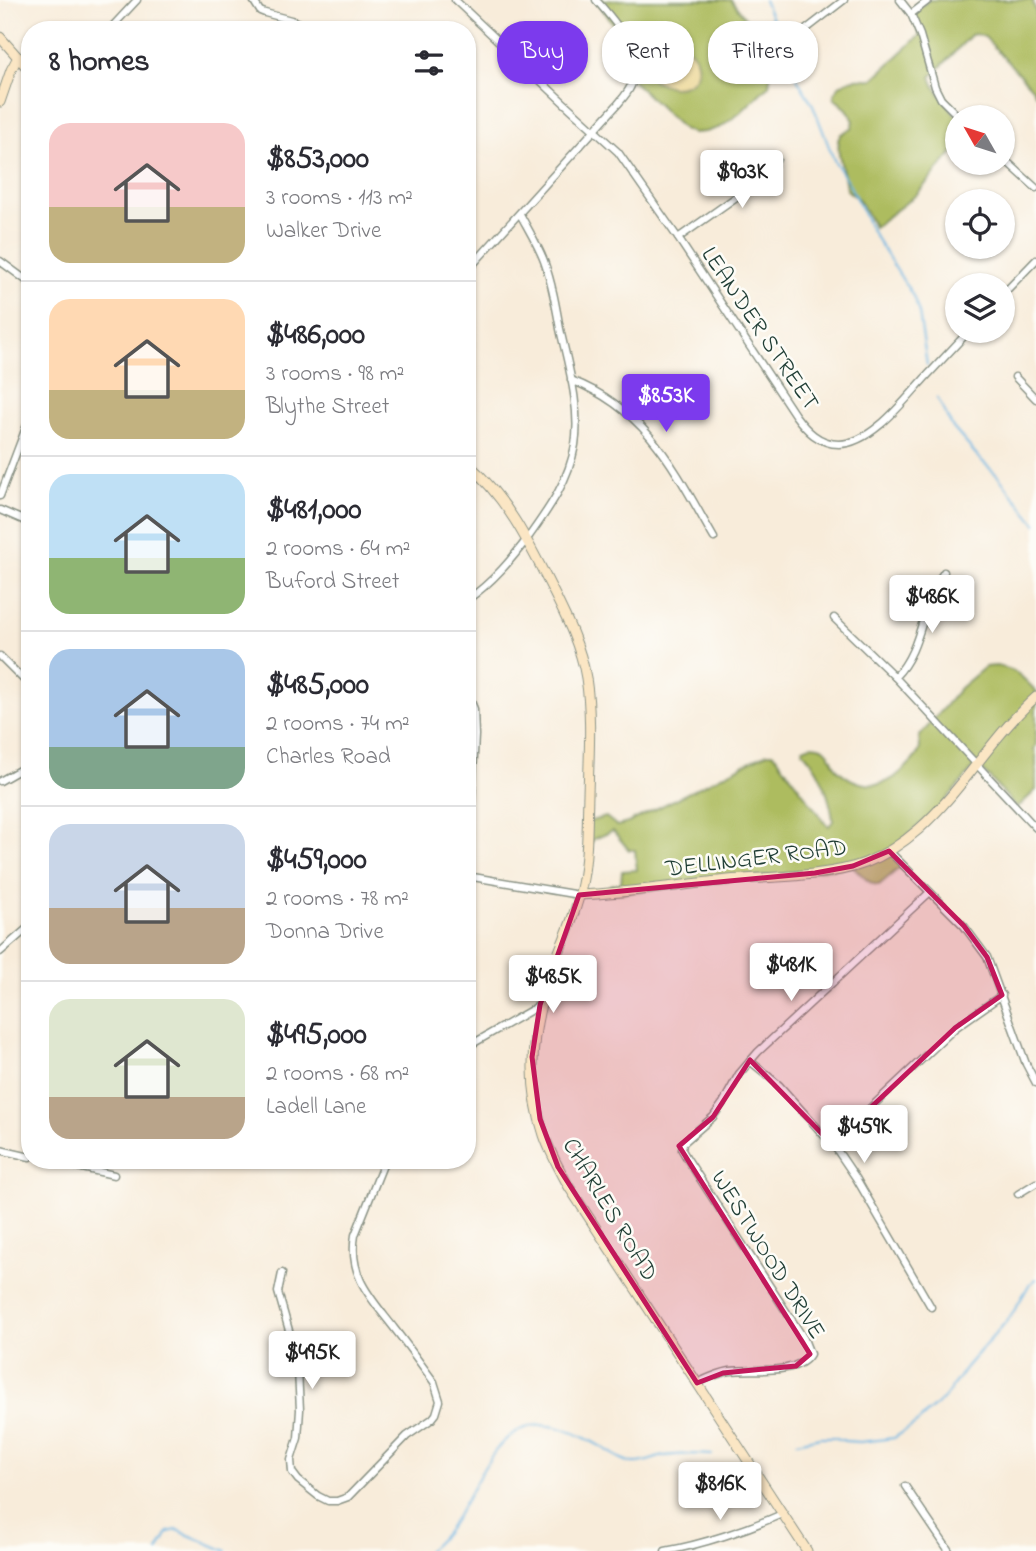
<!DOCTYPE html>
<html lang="en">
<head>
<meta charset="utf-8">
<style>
	body { margin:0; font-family:"Indie Flower",sans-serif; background:#f7f7f7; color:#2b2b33; height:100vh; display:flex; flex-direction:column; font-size:26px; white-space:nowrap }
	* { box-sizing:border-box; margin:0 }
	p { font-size:23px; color:#7c7c81 }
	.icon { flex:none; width:38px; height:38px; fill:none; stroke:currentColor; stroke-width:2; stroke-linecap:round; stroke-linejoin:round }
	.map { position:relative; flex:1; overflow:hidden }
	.details { position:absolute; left:21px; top:21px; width:455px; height:1148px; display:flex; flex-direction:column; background:#fff; border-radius:28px; box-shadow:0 2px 5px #0004 }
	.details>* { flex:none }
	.hud { position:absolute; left:497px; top:21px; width:434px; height:63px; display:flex; gap:14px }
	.needle { width:46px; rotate:309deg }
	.tools { position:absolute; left:945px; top:105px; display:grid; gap:14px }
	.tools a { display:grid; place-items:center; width:70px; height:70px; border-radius:50%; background:#fff; box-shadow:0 2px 5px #0004; font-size:35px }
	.price { position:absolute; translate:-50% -60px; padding:0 16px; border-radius:7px; background:#fff; color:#222; font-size:23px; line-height:46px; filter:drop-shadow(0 2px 4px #0008) }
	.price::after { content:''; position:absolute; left:50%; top:42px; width:21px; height:16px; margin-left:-10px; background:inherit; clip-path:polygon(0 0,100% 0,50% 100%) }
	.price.selected { background:#7c3aed; color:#fff }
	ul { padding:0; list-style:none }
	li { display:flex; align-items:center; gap:21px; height:175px; padding:0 28px }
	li+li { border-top:2px solid #e1e1e2 }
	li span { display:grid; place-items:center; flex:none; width:196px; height:140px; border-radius:21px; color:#555 }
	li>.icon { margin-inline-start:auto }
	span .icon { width:84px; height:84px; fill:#fffc; stroke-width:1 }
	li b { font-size:30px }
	h2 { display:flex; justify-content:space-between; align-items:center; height:84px; padding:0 28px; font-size:30px }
	.chip { padding:0 24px; border-radius:28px; background:#fff; box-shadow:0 2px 5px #0004; font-size:24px; line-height:63px }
	.chip.selected { background:#7c3aed; color:#fff }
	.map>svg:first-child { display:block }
	.green { fill:#adbc5e; stroke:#667c49; stroke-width:2 }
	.sand { fill:#eeda9e; stroke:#868c69; stroke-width:2 }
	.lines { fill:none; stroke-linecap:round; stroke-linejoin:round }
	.stream { stroke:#69b4e2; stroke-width:2 }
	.street-casing { stroke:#8c9487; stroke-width:9 }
	.secondary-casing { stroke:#8c9487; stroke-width:11 }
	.street { stroke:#fff; stroke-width:6 }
	.secondary { stroke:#fbe6c4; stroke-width:9 }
	.marked { fill:#c2185b; fill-opacity:0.2; stroke:#c2185b; stroke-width:5; stroke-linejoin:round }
	.labels { text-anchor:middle; stroke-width:5; stroke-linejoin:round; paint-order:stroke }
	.street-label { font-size:24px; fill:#1f3d34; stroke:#fdfcf7 }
</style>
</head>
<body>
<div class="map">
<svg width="1036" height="1551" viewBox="0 0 1036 1551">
	<rect width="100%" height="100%" fill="#fdfcf7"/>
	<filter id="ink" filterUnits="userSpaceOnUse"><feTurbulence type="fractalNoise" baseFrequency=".0143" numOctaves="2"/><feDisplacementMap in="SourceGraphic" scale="14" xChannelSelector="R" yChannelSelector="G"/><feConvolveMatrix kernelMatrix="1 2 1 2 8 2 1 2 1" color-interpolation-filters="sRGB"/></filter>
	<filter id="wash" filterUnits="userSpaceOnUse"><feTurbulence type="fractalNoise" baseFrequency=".00686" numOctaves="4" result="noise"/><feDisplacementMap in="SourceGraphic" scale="28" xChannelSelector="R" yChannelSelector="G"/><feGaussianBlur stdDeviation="1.57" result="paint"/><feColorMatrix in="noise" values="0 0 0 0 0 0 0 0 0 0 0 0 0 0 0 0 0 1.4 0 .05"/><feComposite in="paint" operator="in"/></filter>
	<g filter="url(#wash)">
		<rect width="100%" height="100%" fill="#f8ecda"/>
		<g class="green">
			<polygon points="596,0 731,0 753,28 769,61 771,72 769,85 740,113 721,127 705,132 693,133 683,129 633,81 631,49"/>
			<path d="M929,0H1034L1033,3L1036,11V95L1033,89L985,37L976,34L971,35L931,77L935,87L957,117V148L916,195L874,227L859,200L847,190L839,154L838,140L841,134L852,128L854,121L847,109L834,98C835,87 844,81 855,79C861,78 867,80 873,79L920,35L911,14Z"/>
			<path d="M996,666C1017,669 1022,677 1036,691V745L1034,749L1036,755V790L1017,808L977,764L940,807L890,851L903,865L879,885C869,885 860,873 853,866L610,894V885L621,883L622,871L637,870L635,850H629L613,831L594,839L591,843L587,822L606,817L617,826L628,823L767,753H772L776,756L826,824L829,826L833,821C832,806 823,778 814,765C811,760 806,756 803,751V748C810,744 816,744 824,748C832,753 832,764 838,770C856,787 882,791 901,772C906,767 920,756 920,747C920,744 919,740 919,737L960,688L985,667Z"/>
		</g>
		<path class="sand" d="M669,42C703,42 709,87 674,87C667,87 659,82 653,80C648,70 656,59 660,49L665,51Z"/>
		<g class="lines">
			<g class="stream">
				<polyline points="764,0 786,54 799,82 813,105 834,160 848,182 873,233 913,296 919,313 927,365"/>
				<polyline points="937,397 953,428 981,460 997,475 1036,524"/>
				<polyline points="797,1442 820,1437 833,1437 845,1441 860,1442 894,1438 917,1423 945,1397 966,1367 1011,1316 1029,1285 1036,1279"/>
				<polyline points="158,1551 168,1532 177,1530 226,1551"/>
				<path d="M427,1551C460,1526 471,1482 496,1450C527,1411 563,1425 600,1446C610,1452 621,1461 633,1463C644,1464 654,1458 664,1456C680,1454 696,1454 712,1455"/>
			</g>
		</g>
	</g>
	<g filter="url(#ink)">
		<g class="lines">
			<g class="street-casing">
				<g id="street">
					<polyline points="253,0 260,11 265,13 291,20 315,30"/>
					<path d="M455,0L563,102L618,152L678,238L795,415C806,430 819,444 839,444C871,444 904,401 924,379C939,363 954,347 969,331"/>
					<polyline points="900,0 911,14 920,35 935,87 941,99 959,117"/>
					<polyline points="911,14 929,0"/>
					<polyline points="109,30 137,0"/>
					<polyline points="800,34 844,0"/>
					<polyline points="1003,158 1036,188"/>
					<polyline points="678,238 766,176 773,168 777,159"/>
					<polyline points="0,261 30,283"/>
					<path d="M467,271L618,104C624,97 631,89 633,80C640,49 615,21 596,0"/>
					<polyline points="1003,294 1036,260"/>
					<polyline points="1015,377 1036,399"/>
					<path d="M571,380C648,410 675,470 714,538"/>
					<polyline points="0,496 30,417"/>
					<polyline points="0,510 30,523"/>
					<path d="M467,600C493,582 512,559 530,535C550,507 569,480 575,445C581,408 568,365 560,329C556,306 552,283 544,261C538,245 528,229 520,214"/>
					<polyline points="834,618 895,677 1036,828"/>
					<polyline points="0,656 30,686"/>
					<path d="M895,677C923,649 921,604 944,572"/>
					<polyline points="467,692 474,709 475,735 467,894"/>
					<polyline points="0,781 30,764"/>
					<polyline points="889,851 964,926 987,957 1026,1064 1036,1083"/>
					<polyline points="467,876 579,895"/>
					<polyline points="0,952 30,926"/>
					<polyline points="467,1047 540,1005"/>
					<polyline points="750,1061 779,1085 837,1150 856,1178 931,1307"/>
					<polyline points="832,1144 955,1028 1002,995"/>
					<polyline points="0,1150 30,1157"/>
					<polyline points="46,1160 114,1175"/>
					<polyline points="1018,1194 1036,1183"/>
					<path d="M282,1273L278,1292L292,1341L298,1370L300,1410L298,1438L291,1460L292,1472L298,1480L318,1496L328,1501H337L348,1497L407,1436L432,1419L436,1414L440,1401L434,1382C421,1364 408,1346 394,1328C371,1298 348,1276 355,1235L385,1160"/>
					<path d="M697,1383C708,1378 718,1373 730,1371C751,1368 798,1376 810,1354L804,1339L688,1160L682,1150L683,1143L713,1117L723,1103L739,1074L758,1052L930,892"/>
					<polyline points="905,1486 949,1551"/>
					<path d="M665,1551C701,1545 748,1529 782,1514"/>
				</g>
			</g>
			<g class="secondary-casing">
				<g id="secondary">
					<polyline points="0,37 30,71"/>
					<polyline points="0,102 11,70 18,57"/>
					<path d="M467,463C507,498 529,543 552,589C566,617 581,647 586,678C592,716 589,756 588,794C587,824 588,855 582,884C576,914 563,941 552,969C532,1023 525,1079 544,1135C550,1153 560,1170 569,1187L807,1551"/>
					<path d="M579,895C629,893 678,885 728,880C768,877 829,877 865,863C885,855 903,843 919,829C963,790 992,736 1036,697"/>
				</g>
			</g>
			<use href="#street" class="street"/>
			<use href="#secondary" class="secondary"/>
		</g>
	</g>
	<path class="marked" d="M889,851L964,926L987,957L1002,995L955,1028L832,1144L750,1060L713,1117L679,1146L810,1354L796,1366L723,1373L697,1383L558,1167L540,1119L532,1057L540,1005L579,895L815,873L853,866Z"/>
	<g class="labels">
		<g class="street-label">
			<text transform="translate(761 328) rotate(56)" y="8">LEANDER STREET</text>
			<text transform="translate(756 857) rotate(-7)" y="8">DELLINGER ROAD</text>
			<text transform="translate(611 1209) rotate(59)" y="8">CHARLES ROAD</text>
			<text transform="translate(769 1254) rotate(58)" y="8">WESTWOOD DRIVE</text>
		</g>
	</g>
</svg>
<div class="tools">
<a><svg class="needle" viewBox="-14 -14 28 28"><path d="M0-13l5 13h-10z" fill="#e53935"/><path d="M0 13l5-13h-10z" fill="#7c7c81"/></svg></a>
<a><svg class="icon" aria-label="locate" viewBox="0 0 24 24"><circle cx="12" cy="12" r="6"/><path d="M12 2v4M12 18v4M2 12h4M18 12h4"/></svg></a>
<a><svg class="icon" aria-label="layers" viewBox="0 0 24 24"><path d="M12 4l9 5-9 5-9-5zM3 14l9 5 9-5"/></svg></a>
</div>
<b class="price" style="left:742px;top:210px">$903K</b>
<b class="price selected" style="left:666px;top:434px">$853K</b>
<b class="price" style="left:932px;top:635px">$486K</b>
<b class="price" style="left:791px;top:1003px">$481K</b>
<b class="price" style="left:553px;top:1015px">$485K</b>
<b class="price" style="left:864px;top:1165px">$459K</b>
<b class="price" style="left:312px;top:1391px">$495K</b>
<b class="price" style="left:720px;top:1522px">$816K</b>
<div class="hud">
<a class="chip selected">Buy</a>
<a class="chip">Rent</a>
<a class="chip">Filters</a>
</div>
<section class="details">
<h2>8 homes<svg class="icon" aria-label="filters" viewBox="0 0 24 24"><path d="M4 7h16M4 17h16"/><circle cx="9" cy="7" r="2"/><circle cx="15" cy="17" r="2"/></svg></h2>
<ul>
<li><span style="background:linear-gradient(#f6c9c9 60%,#c2b280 0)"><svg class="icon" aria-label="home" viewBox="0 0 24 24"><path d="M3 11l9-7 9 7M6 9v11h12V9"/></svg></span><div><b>$853,000</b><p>3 rooms · 113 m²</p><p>Walker Drive</p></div></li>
<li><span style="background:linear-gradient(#ffd9b3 65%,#c2b280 0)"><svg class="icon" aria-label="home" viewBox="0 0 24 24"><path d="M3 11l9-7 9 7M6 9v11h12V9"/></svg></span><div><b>$486,000</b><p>3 rooms · 98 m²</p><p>Blythe Street</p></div></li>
<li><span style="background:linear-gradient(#bfe0f5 60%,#8fb573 0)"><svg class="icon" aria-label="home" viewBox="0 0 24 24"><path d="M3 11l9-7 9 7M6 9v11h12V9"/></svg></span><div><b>$481,000</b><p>2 rooms · 64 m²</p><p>Buford Street</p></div></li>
<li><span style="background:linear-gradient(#a9c7e8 70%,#7fa58c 0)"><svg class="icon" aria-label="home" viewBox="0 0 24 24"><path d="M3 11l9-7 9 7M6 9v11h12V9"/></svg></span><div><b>$485,000</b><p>2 rooms · 74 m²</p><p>Charles Road</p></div></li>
<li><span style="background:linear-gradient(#c9d6e8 60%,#b9a48a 0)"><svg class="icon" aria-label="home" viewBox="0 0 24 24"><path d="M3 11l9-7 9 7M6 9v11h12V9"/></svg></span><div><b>$459,000</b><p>2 rooms · 78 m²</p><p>Donna Drive</p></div></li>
<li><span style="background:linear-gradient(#dfe7d0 70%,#b9a48a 0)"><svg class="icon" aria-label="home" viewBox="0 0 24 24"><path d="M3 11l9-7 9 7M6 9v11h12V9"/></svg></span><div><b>$495,000</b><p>2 rooms · 68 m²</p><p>Ladell Lane</p></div></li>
</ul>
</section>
</div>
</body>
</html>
